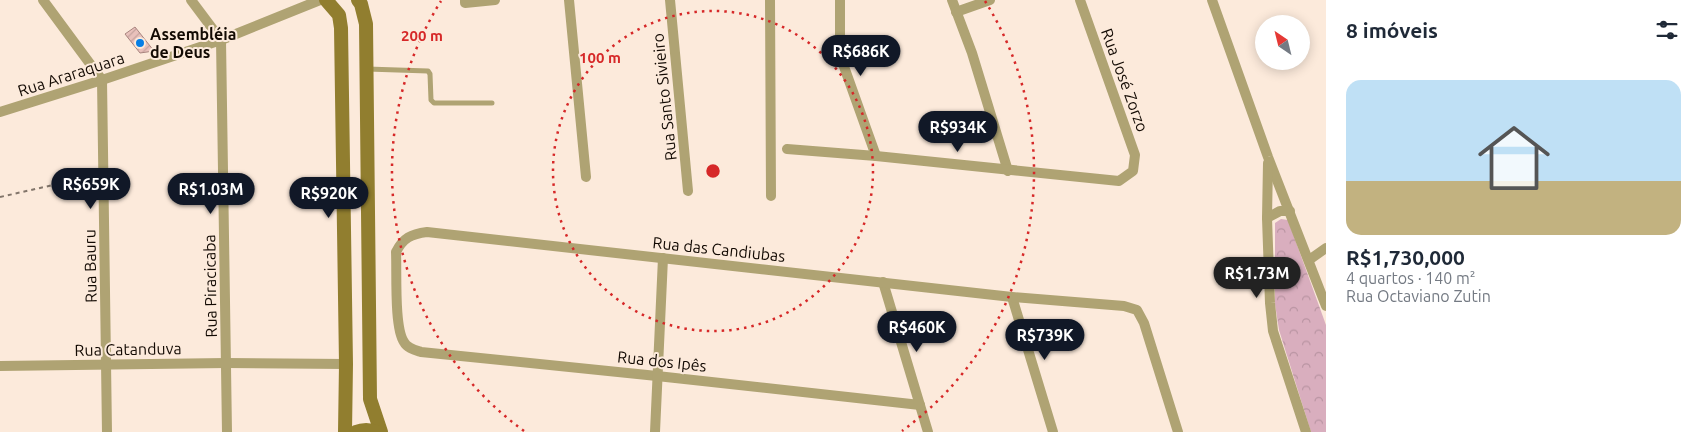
<!DOCTYPE html>
<html lang="pt">
<head>
<meta charset="utf-8">
<style>
	body { margin:0; font-family:Ubuntu,sans-serif; background:#f6f6f7; color:#1f2937; height:100vh; display:flex; flex-direction:column; font-size:19px; white-space:nowrap }
	* { box-sizing:border-box; margin:0 }
	p { font-size:16px; color:#747a83 }
	.icon { flex:none; width:28px; height:28px; fill:none; stroke:currentColor; stroke-width:2; stroke-linecap:round; stroke-linejoin:round }
	.map { position:relative; flex:1; overflow:hidden }
	.details { display:flex; flex-direction:column; background:#fff; width:375px }
	.details>* { flex:none }
	.needle { width:32px; rotate:325deg }
	.buttons { position:absolute; left:1255px; top:15px; display:grid; gap:10px }
	.buttons a { display:grid; place-items:center; width:55px; height:55px; border-radius:50%; background:#fff; box-shadow:0 2px 12px #0003; font-size:25px }
	.price { position:absolute; translate:-50% -42px; padding:0 11px; border-radius:18px; background:#111827; color:#fff; font-size:16px; line-height:32px; filter:drop-shadow(0 1px 2px #0008) }
	.price::after { content:''; position:absolute; left:50%; top:30px; width:15px; height:11px; margin-left:-8px; background:inherit; clip-path:polygon(0 0,100% 0,50% 100%) }
	.price.current { background:#222; color:#fff }
	ul { padding:0; list-style:none }
	li { display:grid; align-content:center; gap:10px; height:265px; padding:0 20px }
	li+li { border-top:1px solid #e0e1e3 }
	li span { display:grid; place-items:center; height:155px; border-radius:15px; color:#555 }
	li>.icon { margin-inline-start:auto }
	span .icon { width:90px; height:90px; fill:#fffc; stroke-width:1 }
	li b { font-size:21px }
	h2 { display:flex; justify-content:space-between; align-items:center; height:60px; padding:0 20px; font-size:21px }
	main { display:flex; flex:1; min-height:0 }
	.map>svg:first-child { display:block }
	.park { fill:url(#park-crowns) }
	.building { fill:url(#building-hatch); stroke:#a9857f }
	.lines { fill:none; stroke-linecap:round; stroke-linejoin:round }
	.path { stroke:#82756a; stroke-width:2; stroke-dasharray:4 4; stroke-linecap:butt }
	.service { stroke:#afa373; stroke-width:5 }
	.minor { stroke:#afa373; stroke-width:10 }
	.secondary { stroke:#917e2f; stroke-width:14 }
	.ring { fill:none; stroke:#d62828; stroke-width:2.5; stroke-dasharray:2.5 5 }
	.poi-dot { fill:#067ee5; stroke:#fceadb; stroke-width:2 }
	.labels { text-anchor:middle; stroke-width:4; stroke-linejoin:round; paint-order:stroke }
	.poi-label { font-size:16px; font-weight:bold; fill:#130a03; stroke:#fceadb; text-anchor:start }
	.street-label { font-size:16px; fill:#130a03; stroke:#fceadb }
	.centre { fill:#d62828; stroke:#fceadb; stroke-width:2.5 }
	.ring-label { font-size:15px; text-anchor:middle; font-weight:bold; fill:#d62828; stroke:#fceadb; stroke-width:4; stroke-linejoin:round; paint-order:stroke }
</style>
</head>
<body>
<main>
<div class="map">
<svg width="1326" height="432" viewBox="0 0 1326 432">
	<defs>
		<pattern id="park-crowns" width="20" height="18" patternUnits="userSpaceOnUse" patternTransform="scale(1.25)"><rect width="20" height="18" fill="#d9aebe"/><path d="M2 6a3 3 0 1 1 6 0M12 15a3 3 0 1 1 6 0" fill="none" stroke="#b994a2"/></pattern>
		<pattern id="building-hatch" width="6" height="6" patternUnits="userSpaceOnUse" patternTransform="scale(1.25)"><rect width="6" height="6" fill="#e9c1bb"/><path d="M-1 1l2-2M0 6l6-6M5 7l2-2" fill="none" stroke="#c7a49f"/></pattern>
	</defs>
	<rect width="100%" height="100%" fill="#fceadb"/>
	<polygon class="park" points="1281,219 1288,220 1326,325 1326,432 1311,432 1279,330 1275,304 1275,223"/>
	<polygon class="building" points="135,27 154,51 140,53 125,34"/>
	<g class="lines">
		<polyline class="path" points="0,197 93,176"/>
		<polyline class="service" points="367,69 428,71 430,74 431,100 434,103 492,103"/>
		<g class="minor">
			<polyline points="43,0 102,80 107,432"/>
			<polyline points="191,0 221,40 227,432"/>
			<polyline points="465,0 465,3 495,0"/>
			<polyline points="569,0 586,177"/>
			<polyline points="670,0 688,191"/>
			<polyline points="770,0 771,196"/>
			<polyline points="840,0 840,44 842,61 876,156"/>
			<polyline points="952,0 972,53 1008,171"/>
			<polyline points="1212,0 1268,157 1326,306"/>
			<polyline points="956,12 990,0"/>
			<polyline points="0,112 102,80 221,40 320,0"/>
			<polyline points="787,149 876,156 1119,181 1133,171 1135,155 1080,0"/>
			<polyline points="1268,163 1267,218 1270,303 1273,331 1306,432"/>
			<polyline points="1267,218 1280,211 1290,211"/>
			<polyline points="1309,260 1326,248"/>
			<polyline points="883,282 928,432"/>
			<polyline points="1012,297 1053,432"/>
			<polyline points="0,366 226,363 346,364"/>
			<path d="M920,405L657,376L421,352C415,350 407,348 404,342C394,328 397,272 396,252C403,238 411,234 427,232L1012,297L1124,306L1137,310L1144,323L1178,432"/>
			<polyline points="655,432 663,258"/>
		</g>
		<g class="secondary">
			<polyline points="326,0 339,15 341,28 346,364 345,432"/>
			<polyline points="358,0 361,4 366,24 370,399 381,432"/>
			<path d="M356,432C363,429 369,429 377,432"/>
		</g>
	</g>
	<g class="ring">
		<circle cx="713" cy="171" r="160"/>
		<path d="M524 431A321 321 0 0 1 441 1M985 1A321 321 0 0 1 902 431"/>
	</g>
	<circle class="poi-dot" cx="140" cy="43" r="5"/>
	<g class="labels">
		<g class="poi-label">
			<text x="150" y="40">Assembléia<tspan x="150" dy="18">de Deus</tspan></text>
		</g>
		<g class="street-label">
			<text transform="translate(71 74) rotate(-18)" y="6">Rua Araraquara</text>
			<text transform="translate(1125 80) rotate(70)" y="6">Rua José Zorzo</text>
			<text transform="translate(664 97) rotate(-96)" y="6">Rua Santo Sivieiro</text>
			<text transform="translate(719 249) rotate(6)" y="6">Rua das Candiubas</text>
			<text transform="translate(90 266) rotate(-91)" y="6">Rua Bauru</text>
			<text transform="translate(210 286) rotate(-91)" y="6">Rua Piracicaba</text>
			<text transform="translate(128 349) rotate(-1)" y="6">Rua Catanduva</text>
			<text transform="translate(662 361) rotate(6)" y="6">Rua dos Ipês</text>
		</g>
	</g>
	<circle cx="713" cy="171" r="8" class="centre"/>
	<g class="ring-label">
		<text x="422" y="41">200 m</text>
		<text x="600" y="63">100 m</text>
	</g>
</svg>
<div class="buttons">
<a><svg class="needle" viewBox="-14 -14 28 28"><path d="M0-13l5 13h-10z" fill="#e53935"/><path d="M0 13l5-13h-10z" fill="#747a83"/></svg></a>
</div>
<b class="price" style="left:861px;top:77px">R$686K</b>
<b class="price" style="left:958px;top:153px">R$934K</b>
<b class="price" style="left:91px;top:210px">R$659K</b>
<b class="price" style="left:211px;top:215px">R$1.03M</b>
<b class="price" style="left:329px;top:219px">R$920K</b>
<b class="price current" style="left:1257px;top:299px">R$1.73M</b>
<b class="price" style="left:917px;top:353px">R$460K</b>
<b class="price" style="left:1045px;top:361px">R$739K</b>
</div>
<section class="details">
<h2>8 imóveis<svg class="icon" aria-label="filters" viewBox="0 0 24 24"><path d="M4 7h16M4 17h16"/><circle cx="9" cy="7" r="2"/><circle cx="15" cy="17" r="2"/></svg></h2>
<ul>
<li><span style="background:linear-gradient(#bfe0f5 65%,#c2b280 0)"><svg class="icon" aria-label="home" viewBox="0 0 24 24"><path d="M3 11l9-7 9 7M6 9v11h12V9"/></svg></span><div><b>R$1,730,000</b><p>4 quartos · 140 m²</p><p>Rua Octaviano Zutin</p></div></li>
</ul>
</section>
</main>
</body>
</html>
